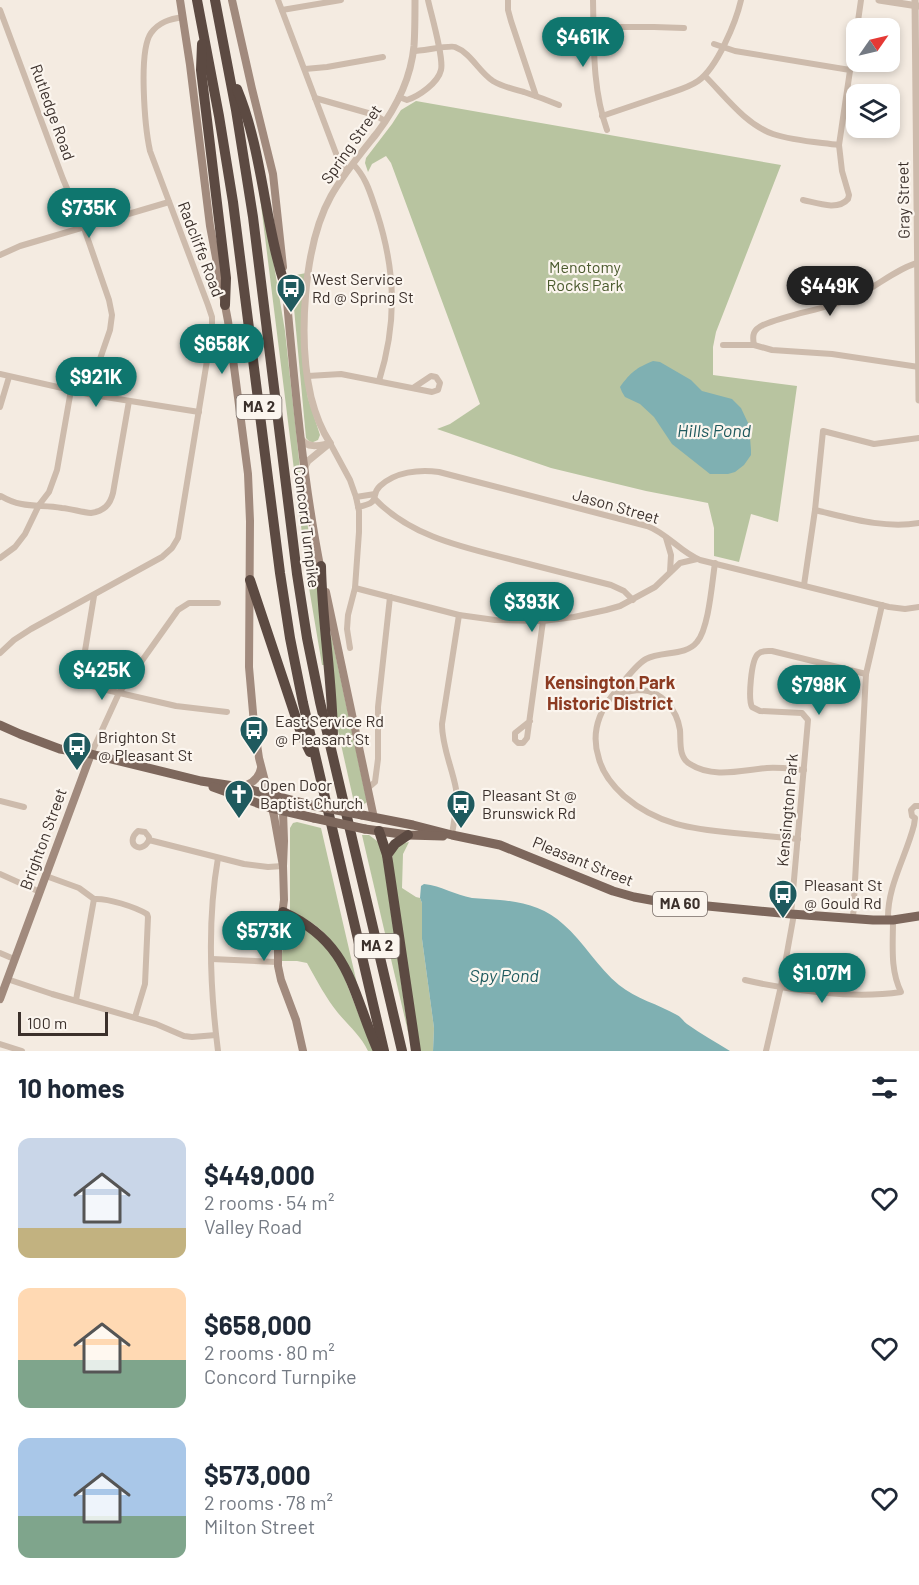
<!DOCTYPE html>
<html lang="en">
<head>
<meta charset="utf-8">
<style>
	body { margin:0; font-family:Barlow,sans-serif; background:#f2f2f3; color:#1f2937; height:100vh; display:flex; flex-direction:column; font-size:22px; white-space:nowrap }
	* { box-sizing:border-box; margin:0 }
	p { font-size:20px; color:#747a83 }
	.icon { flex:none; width:33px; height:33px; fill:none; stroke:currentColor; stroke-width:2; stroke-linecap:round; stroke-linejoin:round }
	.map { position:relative; height:1051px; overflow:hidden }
	.drawer { display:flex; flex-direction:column; background:#fff; flex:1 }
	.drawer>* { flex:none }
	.needle { width:39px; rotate:56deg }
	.controls { position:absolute; left:846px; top:18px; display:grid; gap:12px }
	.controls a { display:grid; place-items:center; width:54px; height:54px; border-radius:12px; background:#fff; box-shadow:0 3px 9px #0003; font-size:30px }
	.scale { position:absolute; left:18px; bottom:15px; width:90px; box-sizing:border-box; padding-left:6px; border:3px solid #3b302b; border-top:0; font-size:16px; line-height:21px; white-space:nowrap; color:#3b302b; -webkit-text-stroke:4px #fbf5ee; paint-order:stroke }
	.price { position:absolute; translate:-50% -51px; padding:0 14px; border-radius:21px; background:#0f766e; color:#fff; font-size:20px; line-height:39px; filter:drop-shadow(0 2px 3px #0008) }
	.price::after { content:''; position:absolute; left:50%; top:36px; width:18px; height:14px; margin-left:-9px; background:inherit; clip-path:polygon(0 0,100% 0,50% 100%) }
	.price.active { background:#222; color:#fff }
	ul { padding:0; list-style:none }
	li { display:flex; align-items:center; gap:18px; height:150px; padding:0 18px }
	li span { display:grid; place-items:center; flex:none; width:168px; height:120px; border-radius:12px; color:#555 }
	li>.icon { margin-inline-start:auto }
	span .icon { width:72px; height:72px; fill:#fffc; stroke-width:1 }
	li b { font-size:26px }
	h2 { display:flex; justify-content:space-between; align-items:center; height:72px; padding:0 18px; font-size:26px }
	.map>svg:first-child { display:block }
	.green { fill:#b8c4a0 }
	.water { fill:#7fb0b2 }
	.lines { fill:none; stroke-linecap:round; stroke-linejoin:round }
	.minor { stroke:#cdbbac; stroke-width:6 }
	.tertiary { stroke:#cdbbac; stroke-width:7 }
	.secondary { stroke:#a18a7d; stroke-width:8 }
	.primary { stroke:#7d675c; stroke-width:9 }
	.motorway { stroke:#5c4a42; stroke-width:10 }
	.primary-bridge { stroke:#7d675c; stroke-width:9 }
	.labels { text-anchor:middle; stroke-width:4.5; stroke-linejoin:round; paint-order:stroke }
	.shield { fill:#fbf5ee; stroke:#756b66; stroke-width:1.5 }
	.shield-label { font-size:15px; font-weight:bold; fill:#3b302b }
	.street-label { font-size:16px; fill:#3b302b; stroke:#fbf5ee }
	.park-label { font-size:16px; fill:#4a5a2e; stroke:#fbf5ee }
	.poi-label { font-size:16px; fill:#3b302b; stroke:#fbf5ee; text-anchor:start }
	.water-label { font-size:18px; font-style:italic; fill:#1f5a5e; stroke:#fbf5ee }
	.neighbourhood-label { font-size:18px; font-weight:bold; fill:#8c3b22; stroke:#fbf5ee }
</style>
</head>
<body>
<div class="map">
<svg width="919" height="1051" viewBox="0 0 919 1051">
	<rect width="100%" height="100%" fill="#f4ebe1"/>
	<g class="green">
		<polygon points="416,101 781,165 716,332 713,347 713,375 797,386 778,522 751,514 739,562 714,556 714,528 708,503 646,491 551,468 437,429 450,424 480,404 391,163 386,156 372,164 368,172 365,163 366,158 392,124 401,110"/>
		<polygon points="261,187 285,331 303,496 318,591 324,665 322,665 308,582 259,189"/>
		<path d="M306,273L305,380L308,398L320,435L318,440C312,443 310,443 306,438L291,276Z"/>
		<polygon points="331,634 367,802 359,808 355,807 338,731 329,639"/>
		<path d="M297,822L321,828L358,988C347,964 337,942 315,925C307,919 298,915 290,910V828L293,823Z"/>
		<polygon points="362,835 369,835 381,844 409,1036"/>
		<path d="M409,842L403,854L402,888L416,897L420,898L422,903V939L434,1028L433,1051H420L392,861C393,850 397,844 409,842Z"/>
		<path d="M288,918L307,927L337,959L373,1051H368C361,1036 349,1026 338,1013C326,998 317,981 307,963L297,961H281L284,940Z"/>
	</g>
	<g class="water">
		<path d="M653,361L660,362L691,380L702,391L732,399L741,408L749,425L751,450V455L744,465L735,472L728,474H710L672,444L654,417L640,404L625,397L622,392L620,387C631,372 636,368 653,361Z"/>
		<path d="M424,884C442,886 455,895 472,898C481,899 491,899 500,900C523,902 546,908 563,924C584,942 598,968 619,985C636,999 658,1004 677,1015C681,1017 683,1021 687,1024C701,1034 716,1042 730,1051H433L434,1028L422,939V903L420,898L421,886Z"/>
	</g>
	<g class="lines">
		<g class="minor">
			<polyline points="278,0 337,156 347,171"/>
			<polyline points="508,0 508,10 511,21 536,96"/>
			<path d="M593,0C594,43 592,88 607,130"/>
			<polyline points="0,10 63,179 84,228 109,300 112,315 110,330 100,359 93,395"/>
			<polyline points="282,10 341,0"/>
			<polyline points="594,27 654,27 684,28"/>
			<polyline points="857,28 861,0"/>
			<polyline points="714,44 735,51 850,70"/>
			<path d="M413,51C422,51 450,45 455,47C471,53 479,72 493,81C503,87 513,89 524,92C536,96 547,100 559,105"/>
			<polyline points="305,69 327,67 383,57"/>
			<path d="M705,76C725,96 745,124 773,134C794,141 817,142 839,145"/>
			<path d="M399,97L407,100C419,96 438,83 441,70C444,58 431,14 428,0"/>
			<polyline points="315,98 375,115 385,121"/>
			<path d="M602,116C623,109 643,102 664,95C675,91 688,88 698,81C717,68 736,22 741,0"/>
			<path d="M353,164C367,178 371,196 377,213C396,272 397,323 379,381"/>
			<path d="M803,200C817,203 838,211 848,199L849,195L842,171L839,145L856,30"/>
			<polyline points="0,255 20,246 169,202"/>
			<polyline points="723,345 754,345 772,350 832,354 919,367"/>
			<path d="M754,345C752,335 753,330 763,325C791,313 823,310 852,298C875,289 893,270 917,263"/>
			<polyline points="0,374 93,395 199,412"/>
			<polyline points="308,376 341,374 432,392 438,390 440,383 436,377 431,376 413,388"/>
			<polyline points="0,407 9,377"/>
			<polyline points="330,443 350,480 356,497 359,511 359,532 355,588 348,615 347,629 350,648"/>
			<path d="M0,497L1,496C23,509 39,504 62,508C72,509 81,512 91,513C104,511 110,505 113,493L129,401"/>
			<polyline points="356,497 375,494"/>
			<path d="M375,499C412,538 467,548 517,561C548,569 580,577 611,585L624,591L633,600"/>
			<path d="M358,507C383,502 369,496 380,486C395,472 419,469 439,472L647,526C667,533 680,552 700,560L889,607L905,609L919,607"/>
			<path d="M815,510C849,518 884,529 919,523"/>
			<polyline points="666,538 671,555 670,572"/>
			<polyline points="0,558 15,547 25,534 39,505 49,492 57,470 71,390"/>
			<path d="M715,563C712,582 709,628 697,642C686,656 662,651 646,659C635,665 621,685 612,696C597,715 591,735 599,759C603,774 613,786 624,796C658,825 692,829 734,833C755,835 777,837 798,839"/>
			<polyline points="804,585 815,510 823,431 874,444 919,438"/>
			<polyline points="355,588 459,615 495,620 543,621 574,617 606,610 620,606 655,587 680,563 697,559"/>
			<polyline points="94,596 82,669 83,678 88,685 98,688 176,706 227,712"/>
			<path d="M0,653L14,640L31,629L162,557L172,548L178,538L212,330V317L208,305L150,151C145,128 138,51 151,33C159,22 170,19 183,17"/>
			<path d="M614,695C622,693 632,690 641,690C662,691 677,710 680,730C681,741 678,757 690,764C713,779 742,770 767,768C779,767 792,769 804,770"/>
			<polyline points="530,721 515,733 515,740 518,743 523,743 527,738 543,621"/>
			<polyline points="91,754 119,693 178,610 189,603 218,603"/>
			<polyline points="368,788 375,782 378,759 378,707 390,597"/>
			<polyline points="0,801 24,807"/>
			<path d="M452,835C454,820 458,804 456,789C452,767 442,747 442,724L459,615"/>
			<path d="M149,840C141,856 124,843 138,831L145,832L149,837V840L244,864L268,867L283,866"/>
			<path d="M218,858C207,921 210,988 218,1051"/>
			<polyline points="0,874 40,892"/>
			<path d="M46,876L79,888L94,899C108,898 135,907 147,914L148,917L145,984L135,1017"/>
			<path d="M791,914L808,720L802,713L760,711L752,707C748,699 751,660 758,654C762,650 767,651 772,651L866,674"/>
			<polyline points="853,919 866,674 882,605"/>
			<path d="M888,920C887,886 906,857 914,825L915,818L912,816L911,810L915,806H919"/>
			<polyline points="0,953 14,959"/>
			<polyline points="212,959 277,962"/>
			<polyline points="7,979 52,994 156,1024 184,1036 192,1037 216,1035"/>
			<path d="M745,980C792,991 854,999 901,992C890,970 893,945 893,920"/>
			<polyline points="76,1000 94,899"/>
			<polyline points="0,1044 22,1051"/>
			<polyline points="766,1051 781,986 794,914"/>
		</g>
		<g class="tertiary">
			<polyline points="879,0 918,6"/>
			<polyline points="915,0 919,400"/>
			<path d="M301,439C308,448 317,446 327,444"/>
			<path d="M330,443C321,429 315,413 311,397C298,341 303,246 331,196C344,173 361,153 377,133C396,108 411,77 414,46C415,31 415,15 415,0"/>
			<polyline points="304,468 308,461 330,443"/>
		</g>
		<g class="secondary">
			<polyline points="180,0 190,65 210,226 228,321 248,474 250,521 249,667 254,724 259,758 274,816 283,866"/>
			<polyline points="232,0 252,89 273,174 283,267"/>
			<path d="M285,280C294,377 302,475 321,571"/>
			<polyline points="326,592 374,818"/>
			<path d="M240,787C250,785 259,779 261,768"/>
			<polyline points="277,796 283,811 284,841 283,866 284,900 278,945 278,966 281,980 296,1020 303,1051"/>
			<polyline points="0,999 91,754"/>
		</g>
		<g class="primary">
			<polyline points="0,725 20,734 60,749 91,754 201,781 240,787 311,805"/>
			<polyline points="213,787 271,808 314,818"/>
			<polyline points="362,815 413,825 452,835 500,845 613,891 634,897 656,901 791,914 873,920 893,920 919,916"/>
			<polyline points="365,829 408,835 443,836"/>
		</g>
		<g class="motorway">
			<polyline points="197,0 219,116 233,202 280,573 290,638 303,703 384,1051"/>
			<polyline points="215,0 236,110 253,217 297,574 307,638 320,702 402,1051"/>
			<polyline points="202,44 201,70 226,278 225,305"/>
			<path d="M237,89C263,152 264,222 285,286"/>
			<path d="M321,566C322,624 333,682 333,740"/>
			<polyline points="250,580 301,733 310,752"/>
			<polyline points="379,831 387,855 416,1051"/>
			<polyline points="387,855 395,844 408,835"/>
			<path d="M283,912C351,943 351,990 378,1051"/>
		</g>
		<g class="primary-bridge">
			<polyline points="311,805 362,815"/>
			<polyline points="314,818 365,829"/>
		</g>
	</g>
	<defs>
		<g id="bus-pin" transform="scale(1.5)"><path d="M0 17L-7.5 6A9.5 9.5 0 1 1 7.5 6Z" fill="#1f5a5e" stroke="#fbf5ee"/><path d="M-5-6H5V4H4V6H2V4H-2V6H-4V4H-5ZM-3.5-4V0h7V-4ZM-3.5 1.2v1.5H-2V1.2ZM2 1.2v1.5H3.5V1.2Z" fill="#fff"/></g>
		<g id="church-pin" transform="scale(1.5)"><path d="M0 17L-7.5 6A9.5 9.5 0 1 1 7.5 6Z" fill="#1f5a5e" stroke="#fbf5ee"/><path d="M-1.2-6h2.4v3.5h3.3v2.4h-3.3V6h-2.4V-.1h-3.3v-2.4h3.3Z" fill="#fff"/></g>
	</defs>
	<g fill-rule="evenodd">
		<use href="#bus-pin" x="291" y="288"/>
		<use href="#bus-pin" x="254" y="730"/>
		<use href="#bus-pin" x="77" y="746"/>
		<use href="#church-pin" x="239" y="794"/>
		<use href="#bus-pin" x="461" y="804"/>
		<use href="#bus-pin" x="783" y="894"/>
	</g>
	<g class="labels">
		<g class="shield">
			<rect x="236.5" y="395" width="45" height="24" rx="4.5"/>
			<rect x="653" y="892" width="54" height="24" rx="4.5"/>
			<rect x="354.5" y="934" width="45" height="24" rx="4.5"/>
		</g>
		<g class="shield-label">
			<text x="259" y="412">MA 2</text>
			<text x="680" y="909">MA 60</text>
			<text x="377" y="951">MA 2</text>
		</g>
		<g class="street-label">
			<text transform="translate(53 112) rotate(70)" y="6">Rutledge Road</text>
			<text transform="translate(351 144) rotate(-55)" y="6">Spring Street</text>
			<text transform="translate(903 200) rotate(-91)" y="6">Gray Street</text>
			<text transform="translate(201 249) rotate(69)" y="6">Radcliffe Road</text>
			<text transform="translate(616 506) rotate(16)" y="6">Jason Street</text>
			<text transform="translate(307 527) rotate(83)" y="6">Concord Turnpike</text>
			<text transform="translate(787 810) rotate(-85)" y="6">Kensington Park</text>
			<text transform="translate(43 839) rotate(-70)" y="6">Brighton Street</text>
			<text transform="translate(583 861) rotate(22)" y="6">Pleasant Street</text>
		</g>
		<g class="park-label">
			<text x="585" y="273">Menotomy<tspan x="585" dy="18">Rocks Park</tspan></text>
		</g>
		<g class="poi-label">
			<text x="312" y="285">West Service<tspan x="312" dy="18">Rd @ Spring St</tspan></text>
			<text x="275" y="727">East Service Rd<tspan x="275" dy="18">@ Pleasant St</tspan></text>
			<text x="98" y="743">Brighton St<tspan x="98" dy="18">@ Pleasant St</tspan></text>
			<text x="260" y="791">Open Door<tspan x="260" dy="18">Baptist Church</tspan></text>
			<text x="482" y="801">Pleasant St @<tspan x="482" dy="18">Brunswick Rd</tspan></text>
			<text x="804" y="891">Pleasant St<tspan x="804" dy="18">@ Gould Rd</tspan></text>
		</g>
		<g class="water-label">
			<text x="714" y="437">Hills Pond</text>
			<text x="504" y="982">Spy Pond</text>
		</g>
		<g class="neighbourhood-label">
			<text x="610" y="689">Kensington Park<tspan x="610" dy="21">Historic District</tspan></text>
		</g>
	</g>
</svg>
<div class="controls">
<a><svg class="needle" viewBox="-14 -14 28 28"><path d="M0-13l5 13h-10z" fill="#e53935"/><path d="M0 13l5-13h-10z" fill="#747a83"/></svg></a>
<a><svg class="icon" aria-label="layers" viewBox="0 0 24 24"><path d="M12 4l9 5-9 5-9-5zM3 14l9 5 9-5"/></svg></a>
</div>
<div class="scale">100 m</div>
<b class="price" style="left:583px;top:68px">$461K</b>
<b class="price" style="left:89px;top:239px">$735K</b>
<b class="price active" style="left:830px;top:317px">$449K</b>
<b class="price" style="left:222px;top:375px">$658K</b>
<b class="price" style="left:96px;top:408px">$921K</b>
<b class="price" style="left:532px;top:633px">$393K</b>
<b class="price" style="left:102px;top:701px">$425K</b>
<b class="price" style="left:819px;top:716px">$798K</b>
<b class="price" style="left:264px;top:962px">$573K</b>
<b class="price" style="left:822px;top:1004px">$1.07M</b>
</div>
<section class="drawer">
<h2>10 homes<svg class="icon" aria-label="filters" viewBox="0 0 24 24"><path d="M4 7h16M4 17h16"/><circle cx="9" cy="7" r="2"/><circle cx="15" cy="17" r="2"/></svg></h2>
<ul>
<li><span style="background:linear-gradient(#c9d6e8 75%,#c2b280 0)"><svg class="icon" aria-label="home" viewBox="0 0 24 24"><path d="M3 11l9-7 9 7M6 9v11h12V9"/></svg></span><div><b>$449,000</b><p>2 rooms · 54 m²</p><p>Valley Road</p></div><svg class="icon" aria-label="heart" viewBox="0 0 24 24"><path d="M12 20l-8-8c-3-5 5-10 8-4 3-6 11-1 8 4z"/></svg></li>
<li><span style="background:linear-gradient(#ffd9b3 60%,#7fa58c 0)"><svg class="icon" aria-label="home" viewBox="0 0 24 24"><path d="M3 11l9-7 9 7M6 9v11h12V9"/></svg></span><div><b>$658,000</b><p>2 rooms · 80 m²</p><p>Concord Turnpike</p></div><svg class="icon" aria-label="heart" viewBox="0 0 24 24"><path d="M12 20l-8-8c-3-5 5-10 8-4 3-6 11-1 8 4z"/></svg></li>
<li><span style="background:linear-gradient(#a9c7e8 65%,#7fa58c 0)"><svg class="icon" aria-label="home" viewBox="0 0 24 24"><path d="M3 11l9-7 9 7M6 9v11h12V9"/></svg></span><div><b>$573,000</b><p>2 rooms · 78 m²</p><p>Milton Street</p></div><svg class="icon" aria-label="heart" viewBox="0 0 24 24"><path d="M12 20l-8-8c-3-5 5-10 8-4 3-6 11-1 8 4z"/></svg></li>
</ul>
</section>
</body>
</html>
